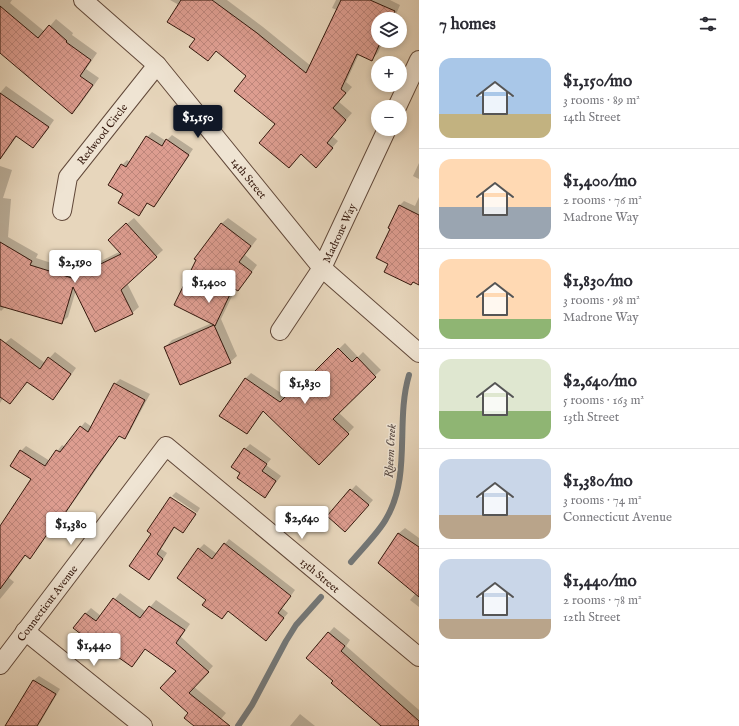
<!DOCTYPE html>
<html lang="en">
<head>
<meta charset="utf-8">
<style>
	body { margin:0; font-family:"IM FELL English",serif; background:#f7f7f7; color:#2b2b33; height:100vh; display:flex; flex-direction:column; font-size:15px; white-space:nowrap }
	* { box-sizing:border-box; margin:0 }
	p { font-size:13px; color:#7c7c81 }
	.icon { flex:none; width:22px; height:22px; fill:none; stroke:currentColor; stroke-width:2; stroke-linecap:round; stroke-linejoin:round }
	.map { position:relative; flex:1; overflow:hidden }
	.sheet { display:flex; flex-direction:column; background:#fff; width:320px }
	.sheet>* { flex:none }
	.fabs { position:absolute; left:371px; top:12px; display:grid; gap:8px }
	.fabs a { display:grid; place-items:center; width:36px; height:36px; border-radius:50%; background:#fff; box-shadow:0 2px 6px #0003; font-size:20px }
	.price { position:absolute; translate:-50% -34px; padding:0 9px; border-radius:4px; background:#fff; color:#222; font-size:13px; line-height:26px; filter:drop-shadow(0 1px 2px #0008) }
	.price::after { content:''; position:absolute; left:50%; top:24px; width:12px; height:9px; margin-left:-6px; background:inherit; clip-path:polygon(0 0,100% 0,50% 100%) }
	.price.on { background:#111827; color:#fff }
	ul { padding:0; list-style:none }
	li { display:flex; align-items:center; gap:12px; height:100px; padding:0 20px }
	li+li { border-top:1px solid #e1e1e2 }
	li span { display:grid; place-items:center; flex:none; width:112px; height:80px; border-radius:12px; color:#555 }
	li>.icon { margin-inline-start:auto }
	span .icon { width:48px; height:48px; fill:#fffc; stroke-width:1 }
	li b { font-size:17px }
	h2 { display:flex; justify-content:space-between; align-items:center; height:48px; padding:0 20px; font-size:17px }
	main { display:flex; flex:1; min-height:0 }
	.map>svg:first-child { display:block }
	.shadow { fill:#0003 }
	.lines { fill:none; stroke-linecap:round; stroke-linejoin:round }
	.stream { stroke:#737777; stroke-width:6 }
	.building { fill:url(#building-cross-hatch); stroke:#34180d }
	.minor-casing { stroke:#614839; stroke-width:20 }
	.minor { stroke:#efe4d3; stroke-width:18 }
	.labels { text-anchor:middle; stroke-width:3; stroke-linejoin:round; paint-order:stroke }
	.street-label { font-size:11px; fill:#34180d; stroke:#efe4d3 }
	.water-label { font-size:12px; font-style:italic; fill:#544742; stroke:#efe4d3 }
</style>
</head>
<body>
<main>
<div class="map">
<svg width="419" height="726" viewBox="0 0 419 726">
	<defs>
		<pattern id="building-cross-hatch" width="8" height="8" patternUnits="userSpaceOnUse"><rect width="8" height="8" fill="#dd9d90"/><path d="M0 0l8 8M0 8l8-8" fill="none" stroke="#be867b"/></pattern>
	</defs>
	<rect width="100%" height="100%" fill="#e7d6bc"/>
	<filter id="stains"><feTurbulence type="fractalNoise" baseFrequency=".005" numOctaves="4"/><feColorMatrix values="0 0 0 0 .2 0 0 0 0 .09 0 0 0 0 .02 0 0 0 .5 -.17"/></filter>
	<radialGradient id="worn" r=".72"><stop offset=".6" stop-color="#630" stop-opacity="0"/><stop offset="1" stop-color="#630" stop-opacity=".3"/></radialGradient>
	<g class="shadow">
		<polygon points="0,0 12,0 10,3 45,32 56,19 73,33 72,35 97,53 86,69 99,78 79,106 72,112 0,46"/>
		<polygon points="170,0 227,0 263,27 311,66 337,10 332,8 336,0 390,0 400,5 394,19 378,19 378,41 383,41 378,53 371,60 359,54 346,82 352,87 339,102 352,113 332,136 338,141 322,160 276,124 247,75 217,51 208,60 179,5"/>
		<polygon points="6,86 54,120 40,140 33,147 17,136 0,160 0,93"/>
		<polygon points="152,132 166,141 172,135 193,149 158,201 154,206 148,203 139,214 125,194 122,165 127,160 130,162 147,137"/>
		<polygon points="419,163 419,179 413,176"/>
		<polygon points="0,166 12,170 3,198 11,199 8,237 38,254 36,258 79,272 121,251 116,233 134,218 163,250 127,283 139,307 132,313 76,290 68,317 61,323 6,306 1,311 0,310"/>
		<polygon points="419,197 419,284 390,264 391,228 399,206 404,201 415,206"/>
		<polygon points="228,218 257,239 245,255 257,265 244,283 237,290 236,288 221,319 237,356 230,362 165,347 172,340 212,323 221,224"/>
		<polygon points="11,338 45,363 55,352 76,368 58,393 53,399 28,381 10,403 3,398 0,403 0,343 5,343"/>
		<polygon points="345,343 358,357 363,352 381,370 338,412 354,427 319,464 264,411 252,427 247,433 246,378 251,373 287,397 304,379 306,381"/>
		<polygon points="120,379 150,394 129,433 124,438 120,435 65,514 67,515 57,529 52,534 49,532 30,558 26,555 9,578 14,582 0,599 0,531 32,478 21,451 26,446 50,461 62,445 65,447 85,422 92,427 115,384"/>
		<polygon points="250,444 271,459 266,465 281,476 265,497 241,473 245,449"/>
		<polygon points="356,485 373,500 350,526 328,516"/>
		<polygon points="176,492 200,508 197,513 172,496"/>
		<polygon points="170,498 196,515 183,532 175,527 161,549 167,553 154,573 149,578 152,533"/>
		<polygon points="405,528 419,538 419,607 410,600 416,593 379,563 399,533"/>
		<polygon points="229,539 295,590 282,608 288,613 270,635 229,610 207,599 199,549 204,544 217,554"/>
		<polygon points="120,593 146,612 156,600 190,624 181,637 213,666 194,687 226,713 215,726 196,726 189,713 177,671 146,648 132,665 85,614 91,608 101,616"/>
		<polygon points="334,627 350,640 346,646 419,710 419,726 382,726 335,681 307,658"/>
		<polygon points="39,676 60,689 38,726 5,726 34,680"/>
		<polygon points="300,714 315,726 290,726"/>
	</g>
	<g class="lines">
		<g class="stream">
			<path d="M351,562C361,550 379,532 386,519C412,475 395,422 409,375"/>
			<polyline points="238,726 252,705 286,641 296,625 321,597"/>
		</g>
	</g>
	<g class="building">
		<polygon points="181,0 212,0 257,33 306,73 341,0 370,0 395,11 391,19 378,19 378,41 381,41 372,61 357,54 341,89 346,93 333,108 346,120 327,143 333,148 316,168 301,154 289,168 259,143 275,124 234,91 246,76 216,51 208,61 189,47 195,39 167,22"/>
		<polygon points="0,6 38,38 49,25 67,41 66,42 91,60 80,76 93,85 72,114 0,53"/>
		<polygon points="0,93 49,127 33,148 16,136 0,159"/>
		<polygon points="146,136 162,146 166,139 189,155 154,207 147,203 139,216 118,203 123,194 108,185 121,164 126,167"/>
		<polygon points="399,205 419,215 419,285 413,282 411,285 384,272 388,264 376,258 390,229 388,228"/>
		<polygon points="126,223 157,257 121,290 133,314 95,332 73,287 62,324 0,306 0,242 32,261 30,265 72,278 121,254 108,240"/>
		<polygon points="221,223 251,246 239,262 252,272 238,291 233,288 215,326 214,325 231,363 180,385 164,347 214,325 174,305 196,260 194,259"/>
		<polygon points="0,339 40,369 48,357 71,374 53,400 27,382 10,404 0,397"/>
		<polygon points="338,348 352,362 357,357 376,377 333,419 349,434 319,465 263,411 247,434 219,416 245,378 280,402 298,384 300,386"/>
		<polygon points="114,383 145,400 125,439 119,436 95,469 61,519 62,520 52,536 48,533 30,559 25,555 0,589 0,526 31,479 10,466 20,450 45,466 56,450 60,452 80,426 88,432"/>
		<polygon points="244,448 267,464 262,471 276,481 265,498 237,478 240,473 231,467"/>
		<polygon points="350,489 369,505 345,532 327,516"/>
		<polygon points="170,497 196,514 183,533 174,527 157,554 163,559 149,580 129,566 151,534 147,531"/>
		<polygon points="398,533 419,547 419,597 378,563"/>
		<polygon points="224,543 291,596 278,613 284,618 266,641 228,611 222,619 202,605 206,600 177,578 198,548 212,559"/>
		<polygon points="113,598 140,618 149,606 185,630 176,643 209,672 189,693 230,726 194,726 184,718 188,713 160,688 176,671 145,649 132,667 108,650 106,653 73,628 85,613 96,621"/>
		<polygon points="328,632 345,646 341,651 419,721 419,726 381,726 331,683 333,681 306,658"/>
		<polygon points="33,680 56,694 37,726 5,726"/>
	</g>
	<g class="lines">
		<g class="minor-casing">
			<g id="minor">
				<polyline points="83,0 157,65 322,268 419,353"/>
				<polyline points="397,107 419,60"/>
				<polyline points="62,211 68,177 157,65"/>
				<polyline points="280,331 322,268 387,129"/>
				<polyline points="25,631 143,726"/>
				<polyline points="0,665 166,446 419,657"/>
			</g>
		</g>
		<use href="#minor" class="minor"/>
	</g>
	<g class="labels">
		<g class="street-label">
			<text transform="translate(102 134) rotate(-52)" y="4">Redwood Circle</text>
			<text transform="translate(249 178) rotate(51)" y="4">14th Street</text>
			<text transform="translate(339 233) rotate(-65)" y="4">Madrone Way</text>
			<text transform="translate(320 575) rotate(40)" y="4">13th Street</text>
			<text transform="translate(47 603) rotate(-53)" y="4">Connecticut Avenue</text>
		</g>
		<g class="water-label">
			<text transform="translate(390 451) rotate(-87)" y="4">Rheem Creek</text>
		</g>
	</g>
	<rect width="100%" height="100%" filter="url(#stains)"/>
	<rect width="100%" height="100%" fill="url(#worn)"/>
</svg>
<div class="fabs">
<a><svg class="icon" aria-label="layers" viewBox="0 0 24 24"><path d="M12 4l9 5-9 5-9-5zM3 14l9 5 9-5"/></svg></a>
<a>+</a>
<a>−</a>
</div>
<b class="price on" style="left:198px;top:139px">$1,150</b>
<b class="price" style="left:75px;top:284px">$2,190</b>
<b class="price" style="left:209px;top:304px">$1,400</b>
<b class="price" style="left:305px;top:405px">$1,830</b>
<b class="price" style="left:302px;top:540px">$2,640</b>
<b class="price" style="left:71px;top:546px">$1,380</b>
<b class="price" style="left:94px;top:667px">$1,440</b>
</div>
<section class="sheet">
<h2>7 homes<svg class="icon" aria-label="filters" viewBox="0 0 24 24"><path d="M4 7h16M4 17h16"/><circle cx="9" cy="7" r="2"/><circle cx="15" cy="17" r="2"/></svg></h2>
<ul>
<li><span style="background:linear-gradient(#a9c7e8 70%,#c2b280 0)"><svg class="icon" aria-label="home" viewBox="0 0 24 24"><path d="M3 11l9-7 9 7M6 9v11h12V9"/></svg></span><div><b>$1,150/mo</b><p>3 rooms · 89 m²</p><p>14th Street</p></div></li>
<li><span style="background:linear-gradient(#ffd9b3 60%,#9aa5b1 0)"><svg class="icon" aria-label="home" viewBox="0 0 24 24"><path d="M3 11l9-7 9 7M6 9v11h12V9"/></svg></span><div><b>$1,400/mo</b><p>2 rooms · 76 m²</p><p>Madrone Way</p></div></li>
<li><span style="background:linear-gradient(#ffd9b3 75%,#8fb573 0)"><svg class="icon" aria-label="home" viewBox="0 0 24 24"><path d="M3 11l9-7 9 7M6 9v11h12V9"/></svg></span><div><b>$1,830/mo</b><p>3 rooms · 98 m²</p><p>Madrone Way</p></div></li>
<li><span style="background:linear-gradient(#dfe7d0 65%,#8fb573 0)"><svg class="icon" aria-label="home" viewBox="0 0 24 24"><path d="M3 11l9-7 9 7M6 9v11h12V9"/></svg></span><div><b>$2,640/mo</b><p>5 rooms · 163 m²</p><p>13th Street</p></div></li>
<li><span style="background:linear-gradient(#c9d6e8 70%,#b9a48a 0)"><svg class="icon" aria-label="home" viewBox="0 0 24 24"><path d="M3 11l9-7 9 7M6 9v11h12V9"/></svg></span><div><b>$1,380/mo</b><p>3 rooms · 74 m²</p><p>Connecticut Avenue</p></div></li>
<li><span style="background:linear-gradient(#c9d6e8 75%,#b9a48a 0)"><svg class="icon" aria-label="home" viewBox="0 0 24 24"><path d="M3 11l9-7 9 7M6 9v11h12V9"/></svg></span><div><b>$1,440/mo</b><p>2 rooms · 78 m²</p><p>12th Street</p></div></li>
</ul>
</section>
</main>
</body>
</html>
